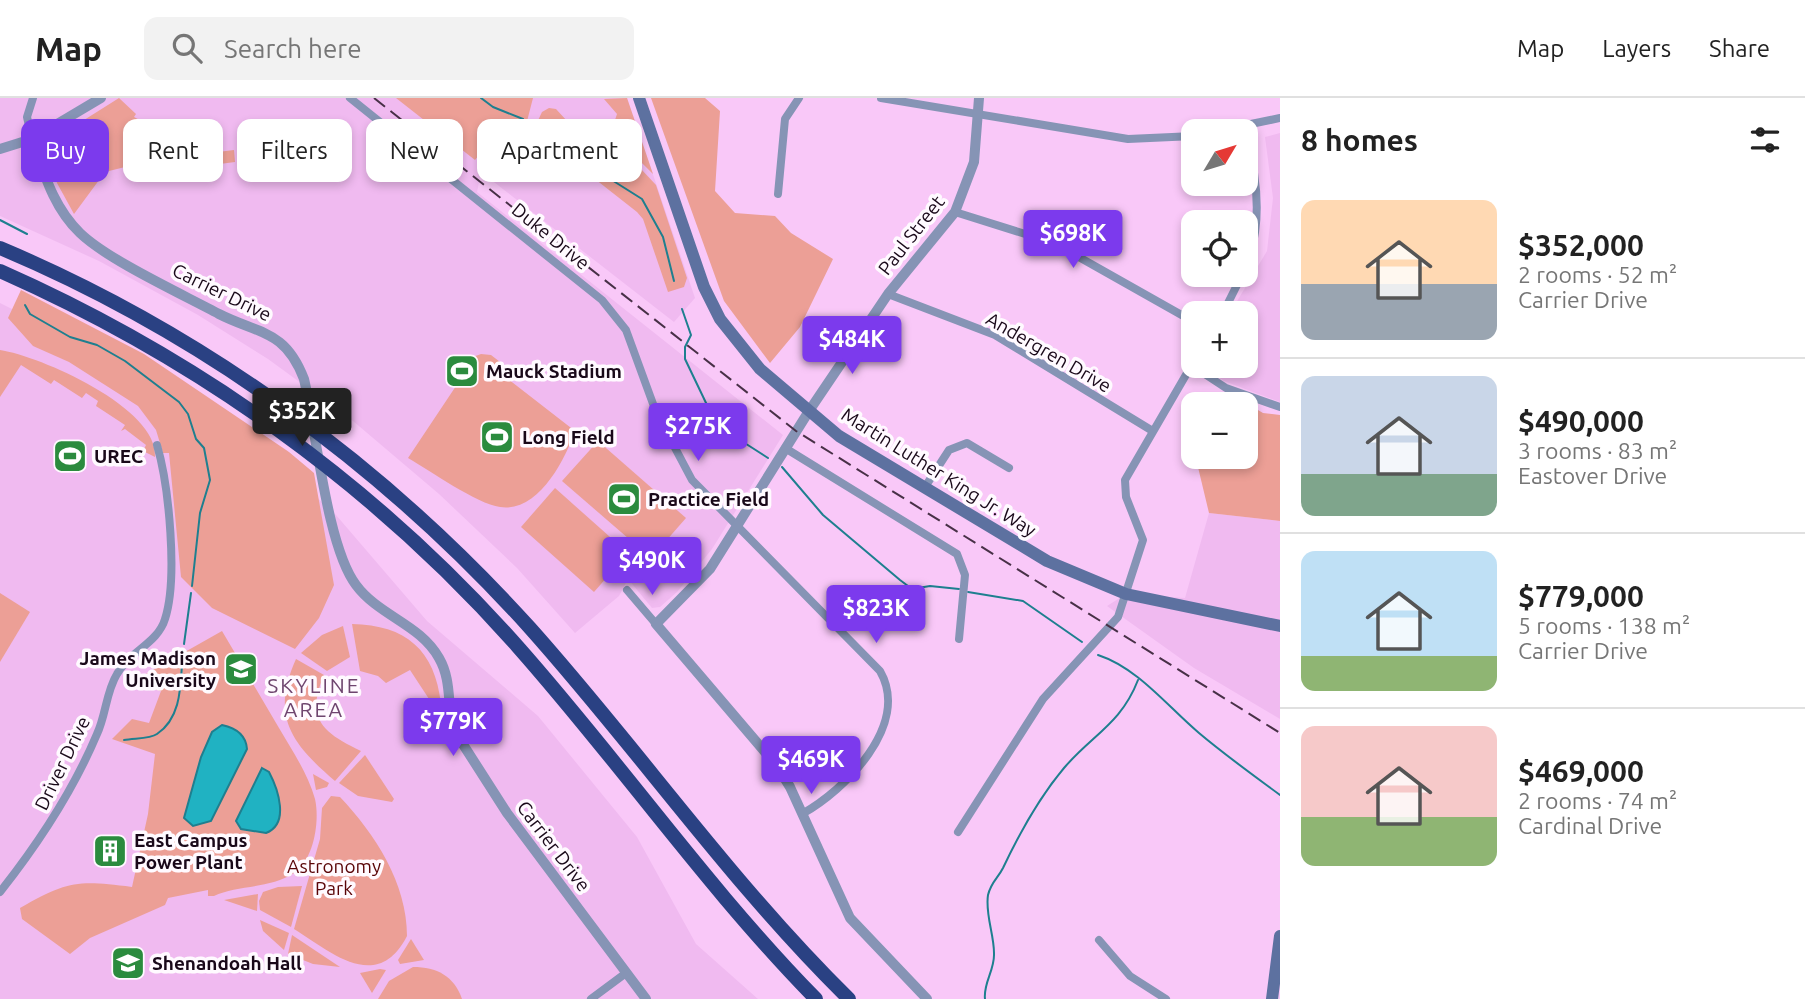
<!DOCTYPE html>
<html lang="en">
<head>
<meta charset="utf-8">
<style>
	body { margin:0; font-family:Ubuntu,sans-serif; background:#f2f2f2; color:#222; height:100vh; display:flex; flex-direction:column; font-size:26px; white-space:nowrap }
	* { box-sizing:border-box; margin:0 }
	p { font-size:23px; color:#767676 }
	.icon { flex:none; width:38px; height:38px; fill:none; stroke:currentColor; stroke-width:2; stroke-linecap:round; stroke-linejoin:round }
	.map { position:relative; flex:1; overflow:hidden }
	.panel { display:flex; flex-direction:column; background:#fff; width:525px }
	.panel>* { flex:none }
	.banner { position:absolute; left:21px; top:21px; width:665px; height:63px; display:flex; gap:14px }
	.needle { width:46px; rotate:52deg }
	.tools { position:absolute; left:1181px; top:21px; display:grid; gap:14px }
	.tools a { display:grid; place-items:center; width:77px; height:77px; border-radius:14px; background:#fff; box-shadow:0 4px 10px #0003; font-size:35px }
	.price { position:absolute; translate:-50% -60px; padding:0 16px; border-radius:7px; background:#7c3aed; color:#fff; font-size:23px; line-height:46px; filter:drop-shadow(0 2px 4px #0008) }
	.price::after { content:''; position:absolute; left:50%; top:42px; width:21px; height:16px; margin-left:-10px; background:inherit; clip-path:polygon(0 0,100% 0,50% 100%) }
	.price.active { background:#222; color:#fff }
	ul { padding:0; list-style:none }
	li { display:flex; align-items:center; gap:21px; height:175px; padding:0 21px }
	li+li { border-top:2px solid #e0e0e0 }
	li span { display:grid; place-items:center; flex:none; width:196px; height:140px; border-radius:14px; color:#555 }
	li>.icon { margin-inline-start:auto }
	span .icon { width:84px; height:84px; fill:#fffc; stroke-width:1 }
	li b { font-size:30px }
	h2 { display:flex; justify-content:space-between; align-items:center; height:84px; padding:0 21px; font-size:30px }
	.tag { padding:0 24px; border-radius:14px; background:#fff; box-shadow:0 4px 10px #0003; font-size:24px; line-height:63px }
	.tag.active { background:#7c3aed; color:#fff }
	header { display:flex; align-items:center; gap:42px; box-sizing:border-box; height:98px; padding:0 35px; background:#fff; border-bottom:2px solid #e0e0e0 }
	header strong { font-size:33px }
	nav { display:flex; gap:38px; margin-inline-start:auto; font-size:24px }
	.search { width:490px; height:63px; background:#f2f2f2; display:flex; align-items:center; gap:18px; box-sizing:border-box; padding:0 24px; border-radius:14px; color:#767676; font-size:26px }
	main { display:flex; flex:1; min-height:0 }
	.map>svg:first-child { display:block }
	.built { fill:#f0baf0 }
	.green { fill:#ec9f96 }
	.water { fill:#20b2c2; stroke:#1e7f8f; stroke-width:2 }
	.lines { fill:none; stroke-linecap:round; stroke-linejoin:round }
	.stream { stroke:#1e7f8f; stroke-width:2 }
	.minor { stroke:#8694b5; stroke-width:8 }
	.tertiary { stroke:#8694b5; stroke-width:10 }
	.secondary { stroke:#5d71a0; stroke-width:12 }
	.motorway { stroke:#2a4183; stroke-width:14 }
	.rail { stroke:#483047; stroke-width:2; stroke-dasharray:14 7; stroke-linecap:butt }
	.labels { text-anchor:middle; stroke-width:7; stroke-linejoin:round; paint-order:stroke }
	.street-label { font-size:19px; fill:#190819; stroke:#fffaff }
	.poi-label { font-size:19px; font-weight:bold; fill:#190819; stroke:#fffaff; text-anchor:start }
	.park-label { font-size:19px; fill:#590407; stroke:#fffaff }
	.neighbourhood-label { font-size:21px; letter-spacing:2px; fill:#6f456f; stroke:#fffaff }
</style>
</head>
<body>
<header>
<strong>Map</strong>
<div class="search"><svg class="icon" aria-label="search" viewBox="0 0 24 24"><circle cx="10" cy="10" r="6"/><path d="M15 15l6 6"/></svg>Search here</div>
<nav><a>Map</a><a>Layers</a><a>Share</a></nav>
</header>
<main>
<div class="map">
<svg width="1280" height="901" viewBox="0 0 1280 901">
	<rect width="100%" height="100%" fill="#f9c8f8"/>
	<g class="built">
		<polygon points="0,0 627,0 695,200 674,224 481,74 477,94 783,337 712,451 677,494 660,509 652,510 628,481 619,498 575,535 517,470 439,396 353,323 268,261 198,217 99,163 0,118"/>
		<polygon points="1280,35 1280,304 1224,283 1203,268 1246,268 1246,215 1230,215 1267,153 1273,100 1265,39"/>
		<polygon points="0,205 94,252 312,395 336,417 427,523 538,618 637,739 696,846 758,901 0,901"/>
		<polygon points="1209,415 1280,423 1280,621 1194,570 1107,508 1126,496 1185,500"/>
	</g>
	<g class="green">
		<polygon points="119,0 136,16 134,19 149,27 149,50 145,64 105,74 74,116 57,85 46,46"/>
		<polygon points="396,0 533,0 525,31 517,26 499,32 475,62"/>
		<polygon points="627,0 653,76 640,63 639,52 635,53 614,25 617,16 604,1"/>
		<polygon points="651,0 705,0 720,13 715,93 735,115 775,118 791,135 833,161 800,229 770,265 724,203"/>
		<polygon points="549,10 556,11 567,23 596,23 656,87 687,180 684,189 668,194 643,121 637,114 544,41 539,47 533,33 542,14"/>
		<polygon points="195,51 195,62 174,63 174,52"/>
		<polygon points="234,52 235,64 212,67 210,55"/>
		<polygon points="21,192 144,256 289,354 314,375 334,487 319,520 295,551 212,510 181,479 169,355 163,355 156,332 138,308 69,264 33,248 8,220"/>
		<path d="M0,252C40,258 159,310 155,359L143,353L146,347L125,331L121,333L125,327L96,308L98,303L86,295L82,300L54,282L51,286L21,267L0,299Z"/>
		<path d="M481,256L491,257L504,267L499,274L575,333C565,362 538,415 500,409C477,406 429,372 408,360L460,282L452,276L462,263Z"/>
		<polygon points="1241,302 1263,315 1280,317 1280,423 1209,415 1197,365 1202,359 1246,359 1246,306 1238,306"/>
		<polygon points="598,343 686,420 651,460 562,383"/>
		<polygon points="555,390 628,455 594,494 521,429"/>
		<polygon points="0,495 30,514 0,564"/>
		<path d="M352,526C406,527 435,552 441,606L431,604L410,572L386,585L378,578L360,573Z"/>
		<polygon points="343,528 350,559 327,573 301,555 322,537"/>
		<path d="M222,533C241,565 260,598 279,630C292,652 308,676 315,701C320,723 314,762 294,775C270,791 236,787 214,798H208V792L168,800L165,807L90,840L70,856L22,821L20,810C68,783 77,782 132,789L148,716L155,656L112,641L132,621L149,625L161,593L130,585Z"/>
		<path d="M296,561L324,577C305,621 323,635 361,653L335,683C292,646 270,619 296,561Z"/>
		<polygon points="365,657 394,701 392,704 358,698 339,685"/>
		<polygon points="313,676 329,685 327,689 316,692"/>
		<path d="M331,698L340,699C375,736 407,785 407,838C377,896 331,854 294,831L320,741L322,710Z"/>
		<polygon points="302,788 291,829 260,812 259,803 263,794 278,789"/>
		<polygon points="258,796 257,813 224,802"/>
		<polygon points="260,822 289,835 284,852 263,833"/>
		<polygon points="292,837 340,869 313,866 288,856"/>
		<polygon points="411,841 424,862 400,866 398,862"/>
		<path d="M413,869C437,869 454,878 462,901H378L389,883Z"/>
		<polygon points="380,871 386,872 372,895 360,875"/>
	</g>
	<g class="water">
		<path d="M222,627C236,630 246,637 247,651L211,723L193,728L184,720L201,659L212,634Z"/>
		<path d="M262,670L269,674C278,691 290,726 266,735L241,731L236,723Z"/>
	</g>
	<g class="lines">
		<g class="stream">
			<polyline points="481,0 493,9 523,21"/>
			<polyline points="541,30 578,51 588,67 642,101 663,139 674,183"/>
			<polyline points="0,122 27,136"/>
			<polyline points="25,207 30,216 70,239 97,247 125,263 179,304 188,316 196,341 204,350 210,382 200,415 192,488"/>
			<polyline points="682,211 691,237 685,249 685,261 707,307 740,342 768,360"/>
			<polyline points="782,369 823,417 900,482 912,491 930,488 959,491"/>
			<polyline points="968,494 1023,503 1082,544"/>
			<polyline points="184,546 191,495"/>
			<path d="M1098,557C1138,570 1168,609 1199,635C1225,657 1253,677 1280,697"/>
			<path d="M124,642C134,640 150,641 157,636C184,618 180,581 183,553"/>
			<path d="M985,901C983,885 995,872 994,855C994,836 985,816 988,797C991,784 998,780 1003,770C1020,734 1038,701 1064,670C1092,637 1121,626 1138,582"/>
		</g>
		<g class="minor">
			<path d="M350,0L602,202L626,232L656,314L692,382L880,573C911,627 845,692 802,716"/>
			<polyline points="881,0 1128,41 1194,38"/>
			<polyline points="1217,33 1280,20"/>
			<path d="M1246,38C1257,78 1263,127 1246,167"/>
			<polyline points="32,41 27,19 33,0"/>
			<polyline points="778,96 785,21 799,0"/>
			<polyline points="955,114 1054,145 1194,224"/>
			<polyline points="888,196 995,237 1151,332"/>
			<polyline points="1223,215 1242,177"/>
			<polyline points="1191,267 1226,290 1280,309"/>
			<polyline points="785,350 957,456 965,477 959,541"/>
			<polyline points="925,389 949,352 967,345 1009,370"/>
			<polyline points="627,492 656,526"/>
			<polyline points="958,734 1043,601 1118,519 1143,442 1126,399 1125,382 1194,263"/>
			<path d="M0,794C38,746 73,693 97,636C106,617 106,594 117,576C129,554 158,545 165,521C178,481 169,388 157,347"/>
			<polyline points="1099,842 1130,878 1166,901"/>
			<polyline points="591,901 626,875"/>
		</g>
		<g class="tertiary">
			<path d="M32,41C44,75 53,109 80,135C108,162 182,196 219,216C258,236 285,231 304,281C316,332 327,449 356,487C379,518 420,526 439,560C454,586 445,614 457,637L507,715L646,901"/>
			<polyline points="0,51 32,41 101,0"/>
			<polyline points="927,901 850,820 790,689 777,668 656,526 710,471 809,313 888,196 955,114 974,64 979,0"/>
		</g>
		<g class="secondary">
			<polyline points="639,0 704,189 720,221 760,271 839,338 1047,463 1126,496 1280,528"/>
			<polyline points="1272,901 1280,838"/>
		</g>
		<g class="motorway">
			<path d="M0,150C202,235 383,367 530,530C639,652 731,785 849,901"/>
			<path d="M0,173C197,260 375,387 518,549C620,664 708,791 816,901"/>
		</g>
		<polyline class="rail" points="374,0 796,333 1280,635"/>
	</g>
	<defs>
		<g id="stadium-square" transform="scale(1.75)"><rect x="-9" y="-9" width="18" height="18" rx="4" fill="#2b8b3e" stroke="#fffaff"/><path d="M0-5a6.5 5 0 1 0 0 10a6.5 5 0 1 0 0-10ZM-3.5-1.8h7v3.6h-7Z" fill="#fff"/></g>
		<g id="university-square" transform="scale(1.75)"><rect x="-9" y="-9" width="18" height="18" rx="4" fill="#2b8b3e" stroke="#fffaff"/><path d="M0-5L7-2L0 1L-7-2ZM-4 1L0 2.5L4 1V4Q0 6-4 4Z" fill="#fff"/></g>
		<g id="building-square" transform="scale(1.75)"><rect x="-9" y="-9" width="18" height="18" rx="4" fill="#2b8b3e" stroke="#fffaff"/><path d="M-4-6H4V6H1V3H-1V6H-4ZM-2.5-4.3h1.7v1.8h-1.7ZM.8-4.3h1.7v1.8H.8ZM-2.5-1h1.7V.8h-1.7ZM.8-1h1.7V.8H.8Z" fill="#fff"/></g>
	</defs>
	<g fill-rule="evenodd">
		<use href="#stadium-square" x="462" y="273"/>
		<use href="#stadium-square" x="497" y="339"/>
		<use href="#stadium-square" x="70" y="358"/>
		<use href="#stadium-square" x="624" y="401"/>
		<use href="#university-square" x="241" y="571"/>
		<use href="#building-square" x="110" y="753"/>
		<use href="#university-square" x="128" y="865"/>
	</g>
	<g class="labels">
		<g class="street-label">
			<text transform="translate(911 137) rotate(-52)" y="7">Paul Street</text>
			<text transform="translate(551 138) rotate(39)" y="7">Duke Drive</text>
			<text transform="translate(222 194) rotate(26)" y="7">Carrier Drive</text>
			<text transform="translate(1049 254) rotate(30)" y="7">Andergren Drive</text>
			<text transform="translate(939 374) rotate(32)" y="7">Martin Luther King Jr. Way</text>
			<text transform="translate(62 665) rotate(-64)" y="7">Driver Drive</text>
			<text transform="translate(554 748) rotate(53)" y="7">Carrier Drive</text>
		</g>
		<g class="poi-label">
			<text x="486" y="280">Mauck Stadium</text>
			<text x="522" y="346">Long Field</text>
			<text x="94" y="365">UREC</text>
			<text x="648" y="408">Practice Field</text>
			<text x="216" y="567" text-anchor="end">James Madison<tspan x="216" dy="22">University</tspan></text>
			<text x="134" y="749">East Campus<tspan x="134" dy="22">Power Plant</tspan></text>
			<text x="152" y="872">Shenandoah Hall</text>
		</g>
		<g class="park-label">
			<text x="334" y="775">Astronomy<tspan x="334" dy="22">Park</tspan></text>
		</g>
		<g class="neighbourhood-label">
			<text x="314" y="595">SKYLINE<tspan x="314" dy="24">AREA</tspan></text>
		</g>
	</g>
</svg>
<div class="tools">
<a><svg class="needle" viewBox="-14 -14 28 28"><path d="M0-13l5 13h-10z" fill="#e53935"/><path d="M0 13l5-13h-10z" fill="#767676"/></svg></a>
<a><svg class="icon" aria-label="locate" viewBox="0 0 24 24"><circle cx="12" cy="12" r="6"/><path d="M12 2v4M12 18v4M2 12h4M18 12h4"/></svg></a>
<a>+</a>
<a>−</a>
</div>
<b class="price" style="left:1073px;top:172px">$698K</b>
<b class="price" style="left:852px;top:278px">$484K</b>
<b class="price active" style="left:302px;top:350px">$352K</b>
<b class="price" style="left:698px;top:365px">$275K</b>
<b class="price" style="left:652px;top:499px">$490K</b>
<b class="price" style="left:876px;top:547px">$823K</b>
<b class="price" style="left:453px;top:660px">$779K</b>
<b class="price" style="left:811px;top:698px">$469K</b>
<div class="banner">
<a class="tag active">Buy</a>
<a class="tag">Rent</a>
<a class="tag">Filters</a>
<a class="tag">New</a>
<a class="tag">Apartment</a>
</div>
</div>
<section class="panel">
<h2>8 homes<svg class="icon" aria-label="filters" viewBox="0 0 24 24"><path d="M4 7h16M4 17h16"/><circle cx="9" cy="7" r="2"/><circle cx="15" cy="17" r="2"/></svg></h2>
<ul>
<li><span style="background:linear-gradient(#ffd9b3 60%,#9aa5b1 0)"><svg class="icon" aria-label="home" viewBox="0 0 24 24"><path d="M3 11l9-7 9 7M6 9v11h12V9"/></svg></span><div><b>$352,000</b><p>2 rooms · 52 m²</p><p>Carrier Drive</p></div></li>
<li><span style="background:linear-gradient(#c9d6e8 70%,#7fa58c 0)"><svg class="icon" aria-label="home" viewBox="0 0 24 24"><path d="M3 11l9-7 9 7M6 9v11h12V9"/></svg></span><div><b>$490,000</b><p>3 rooms · 83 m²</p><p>Eastover Drive</p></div></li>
<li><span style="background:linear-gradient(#bfe0f5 75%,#8fb573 0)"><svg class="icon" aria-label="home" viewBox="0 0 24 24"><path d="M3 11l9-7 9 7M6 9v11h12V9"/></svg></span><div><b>$779,000</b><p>5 rooms · 138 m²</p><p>Carrier Drive</p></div></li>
<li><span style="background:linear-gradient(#f6c9c9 65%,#8fb573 0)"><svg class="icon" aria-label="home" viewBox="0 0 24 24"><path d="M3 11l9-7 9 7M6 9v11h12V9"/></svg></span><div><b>$469,000</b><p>2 rooms · 74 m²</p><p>Cardinal Drive</p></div></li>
</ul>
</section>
</main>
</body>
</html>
